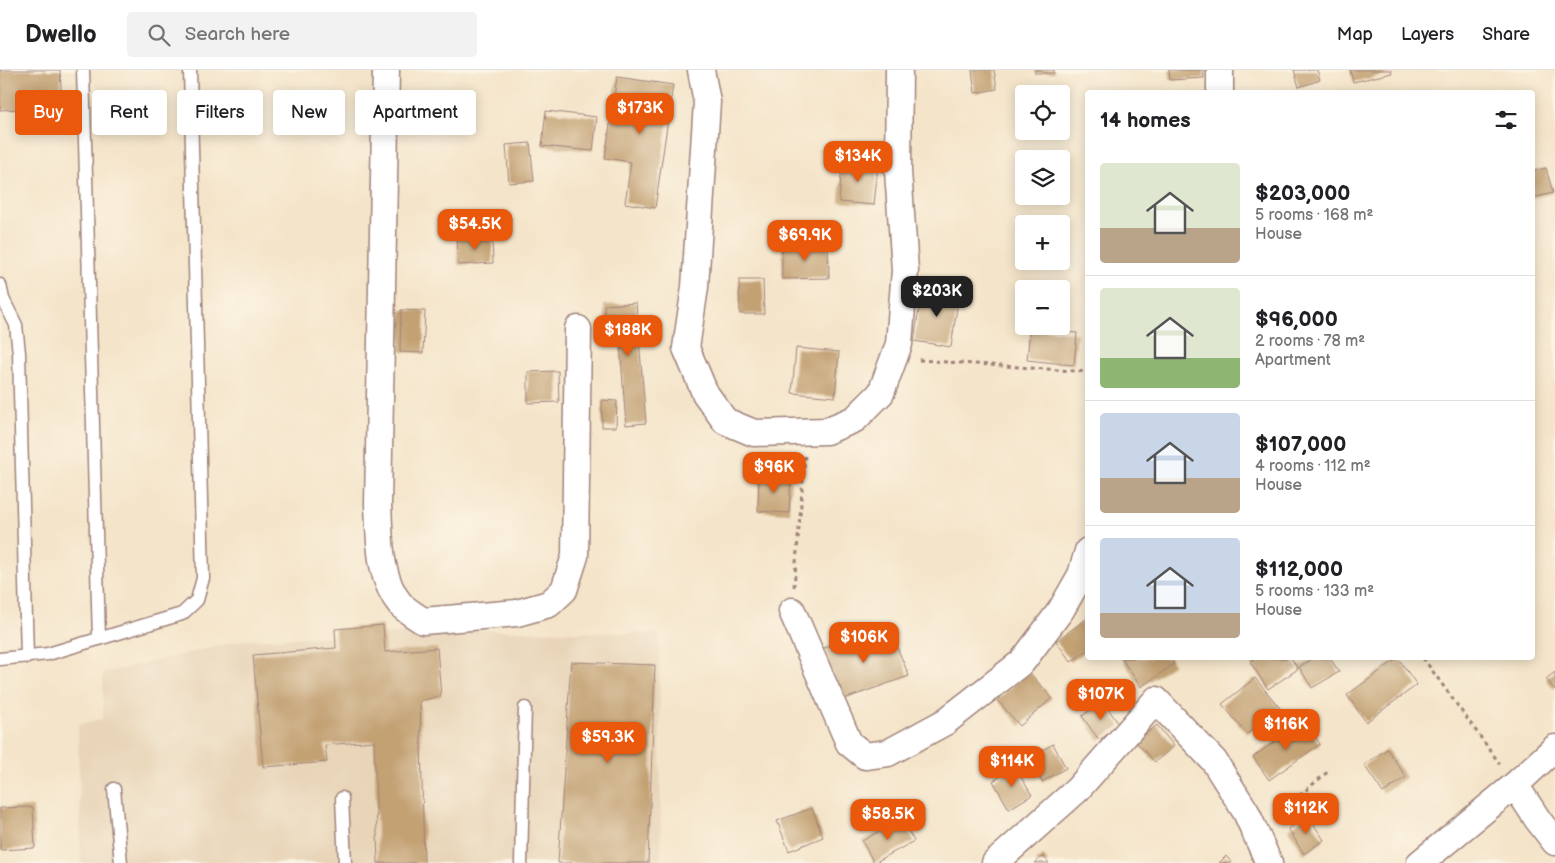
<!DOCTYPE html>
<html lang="en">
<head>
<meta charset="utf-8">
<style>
	body { margin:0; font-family:"Balsamiq Sans",sans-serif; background:#f2f2f2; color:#202124; height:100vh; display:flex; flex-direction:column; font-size:19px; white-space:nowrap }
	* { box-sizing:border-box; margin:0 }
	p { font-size:16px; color:#757577 }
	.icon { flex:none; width:28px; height:28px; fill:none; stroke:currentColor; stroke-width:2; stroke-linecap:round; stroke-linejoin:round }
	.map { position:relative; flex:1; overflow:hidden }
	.details { position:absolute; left:1085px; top:20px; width:450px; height:570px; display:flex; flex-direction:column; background:#fff; border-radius:5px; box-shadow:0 2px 12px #0003 }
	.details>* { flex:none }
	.top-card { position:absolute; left:15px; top:20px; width:475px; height:45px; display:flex; gap:10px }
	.tools { position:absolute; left:1015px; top:15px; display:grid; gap:10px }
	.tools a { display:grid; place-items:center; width:55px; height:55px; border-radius:5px; background:#fff; box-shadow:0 2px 12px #0003; font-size:25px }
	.price { position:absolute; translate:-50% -42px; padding:0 11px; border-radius:10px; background:#ea580c; color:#fff; font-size:16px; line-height:32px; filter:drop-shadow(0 1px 2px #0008) }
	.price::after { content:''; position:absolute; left:50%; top:30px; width:15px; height:11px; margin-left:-8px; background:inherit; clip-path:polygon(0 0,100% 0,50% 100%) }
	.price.active { background:#222; color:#fff }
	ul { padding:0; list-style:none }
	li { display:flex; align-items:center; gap:15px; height:125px; padding:0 15px }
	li+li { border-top:1px solid #e0e0e0 }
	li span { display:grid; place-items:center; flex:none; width:140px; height:100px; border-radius:5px; color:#555 }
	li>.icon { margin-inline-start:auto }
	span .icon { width:60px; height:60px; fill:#fffc; stroke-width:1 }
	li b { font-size:21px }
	h2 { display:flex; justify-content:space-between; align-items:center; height:60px; padding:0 15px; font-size:21px }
	.tag { padding:0 18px; border-radius:5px; background:#fff; box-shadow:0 2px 12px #0003; font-size:18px; line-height:45px }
	.tag.active { background:#ea580c; color:#fff }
	header { display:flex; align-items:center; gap:30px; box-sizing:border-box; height:70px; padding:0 25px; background:#fff; border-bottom:1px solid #e0e0e0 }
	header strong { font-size:24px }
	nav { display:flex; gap:28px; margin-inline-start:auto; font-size:18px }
	.search { width:350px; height:45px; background:#f2f2f2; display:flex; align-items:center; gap:12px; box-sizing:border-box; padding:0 18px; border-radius:5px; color:#757577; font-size:19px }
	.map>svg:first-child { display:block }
	.built { fill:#e8d4b7 }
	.building { fill:#c3a173 }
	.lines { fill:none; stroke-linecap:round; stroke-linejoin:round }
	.service-casing { stroke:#9f827a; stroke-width:15 }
	.minor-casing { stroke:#9f827a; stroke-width:29 }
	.path { stroke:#9f827a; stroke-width:3; stroke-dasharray:4 4; stroke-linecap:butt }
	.service { stroke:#fff; stroke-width:12 }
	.minor { stroke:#fff; stroke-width:26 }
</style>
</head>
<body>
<header>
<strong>Dwello</strong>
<div class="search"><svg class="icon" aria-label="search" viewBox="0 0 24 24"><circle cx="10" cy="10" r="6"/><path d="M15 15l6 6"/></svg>Search here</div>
<nav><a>Map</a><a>Layers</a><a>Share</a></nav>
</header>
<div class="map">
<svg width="1555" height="793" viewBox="0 0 1555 793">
	<rect width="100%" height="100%" fill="#fcf5e5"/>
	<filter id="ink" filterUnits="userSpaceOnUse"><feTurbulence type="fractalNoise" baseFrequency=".02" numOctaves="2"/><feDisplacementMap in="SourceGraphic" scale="10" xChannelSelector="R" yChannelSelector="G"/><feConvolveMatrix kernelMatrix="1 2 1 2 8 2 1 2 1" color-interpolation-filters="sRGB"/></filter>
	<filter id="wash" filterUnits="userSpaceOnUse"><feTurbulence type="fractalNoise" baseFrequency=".0096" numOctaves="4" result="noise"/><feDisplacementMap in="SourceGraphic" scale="20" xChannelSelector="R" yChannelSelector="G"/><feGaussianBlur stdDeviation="1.12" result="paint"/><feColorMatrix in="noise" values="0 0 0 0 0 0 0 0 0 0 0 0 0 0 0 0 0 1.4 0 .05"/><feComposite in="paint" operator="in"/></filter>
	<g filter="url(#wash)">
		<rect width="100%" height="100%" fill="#f4e4c9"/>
		<polygon class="built" points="474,560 659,564 661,793 81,793 78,655 103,648 103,603 244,570"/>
		<g id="blocks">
			<g class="building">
				<polygon points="0,0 60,0 62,37 0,40"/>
				<polygon points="972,0 994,0 997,19 975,23"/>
				<rect x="1035" y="0" width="19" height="3"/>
				<polygon points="1169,0 1203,0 1204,8 1170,10"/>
				<polygon points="1294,0 1317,0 1320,10 1299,17"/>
				<polygon points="1350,0 1391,0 1392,3 1353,12"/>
				<polygon points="617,7 673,15 655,138 625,133 631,92 605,88"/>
				<polygon points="546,41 597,47 593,81 542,76"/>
				<polygon points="530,73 534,111 509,113 506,75"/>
				<polygon points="842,92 878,95 874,135 839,132"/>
				<polygon points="1546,98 1553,123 1532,128 1532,101"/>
				<polygon points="492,167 493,193 458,195 457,169"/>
				<polygon points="782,176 828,176 829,208 782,209"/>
				<polygon points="739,210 763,210 764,244 740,244"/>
				<polygon points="922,219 959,225 951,277 914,271"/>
				<polygon points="636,233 646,353 626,355 620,273 607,274 604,235"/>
				<polygon points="401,240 425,241 423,283 400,282"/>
				<polygon points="1030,259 1077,263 1074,295 1027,290"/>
				<polygon points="796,278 839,282 835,327 792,323"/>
				<polygon points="558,301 559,332 528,333 528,302"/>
				<polygon points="602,330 617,331 616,357 602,357"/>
				<polygon points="759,407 791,407 789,443 758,441"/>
				<polygon points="1088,548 1088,580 1071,592 1056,571"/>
				<polygon points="383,555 385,582 437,578 441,626 420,631 424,793 378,793 374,671 325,675 327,692 263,697 253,585 336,578 335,559"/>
				<polygon points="859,563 897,577 909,606 844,629 822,579"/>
				<polygon points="1121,588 1170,588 1174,594 1141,617"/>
				<polygon points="1256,588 1291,588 1298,599 1268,619 1250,592"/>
				<polygon points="1314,588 1330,588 1339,602 1312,618 1299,597"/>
				<polygon points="1398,588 1417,615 1366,652 1347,625"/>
				<polygon points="571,592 655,595 648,793 558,793"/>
				<polygon points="1029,602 1052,628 1020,656 997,630"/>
				<polygon points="1555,602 1555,620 1546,609"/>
				<polygon points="1255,608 1280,638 1247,664 1222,634"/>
				<polygon points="1103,631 1120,656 1099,670 1082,646"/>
				<polygon points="1304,651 1320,674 1269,710 1253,687"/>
				<polygon points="1157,655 1174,676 1155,692 1136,672"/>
				<polygon points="1053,674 1066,698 1042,712 1029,688"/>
				<polygon points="1387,679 1406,707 1383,723 1364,695"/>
				<polygon points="1015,698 1032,725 1009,739 993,711"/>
				<polygon points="33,737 35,778 0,780 0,738"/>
				<polygon points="812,738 823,767 789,781 777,751"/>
				<polygon points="1308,746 1324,770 1304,784 1288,759"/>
				<polygon points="901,749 914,771 874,793 862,771"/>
				<polygon points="1043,786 1049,793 1035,793"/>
				<polygon points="1226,786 1232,793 1219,793"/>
			</g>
		</g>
	</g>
	<g filter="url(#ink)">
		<use href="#blocks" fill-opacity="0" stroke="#9f827a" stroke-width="1"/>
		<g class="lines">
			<g class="service-casing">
				<g id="service">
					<polyline points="83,0 99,569"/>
					<polyline points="0,215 3,229 16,255 19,283 27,587"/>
					<polyline points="0,589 48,584 182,544 197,530 203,508 190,0"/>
					<polyline points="114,719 121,793"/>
					<polyline points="342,728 345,793"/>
					<polyline points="521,793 525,638"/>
				</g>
			</g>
			<g class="minor-casing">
				<g id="minor">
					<path d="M386,0L378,435C380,468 378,508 401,535C407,541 416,546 423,551L517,543L549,534L564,520L575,486L578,259"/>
					<polyline points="701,0 707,32 695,217 686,278 705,323 725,351 754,363 826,361 855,349 881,323 899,274 905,200 898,101 899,0"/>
					<polyline points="1220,0 1220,22"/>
					<polyline points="792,541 849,673 865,686 888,683 945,652 1022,592 1061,540 1081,505 1088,481"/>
					<polyline points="1515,715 1555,678"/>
					<polyline points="995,793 1077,720 1156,630 1214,691 1246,742 1269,793"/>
					<polyline points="1420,793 1515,715 1538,750 1555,772"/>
				</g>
			</g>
			<g class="path">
				<polyline points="919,290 1088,302"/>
				<polyline points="794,517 805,386"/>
				<polyline points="1423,588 1500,694"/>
				<polyline points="1275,746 1330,700"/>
			</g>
			<use href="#service" class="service"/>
			<use href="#minor" class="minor"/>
		</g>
	</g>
</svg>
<div class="tools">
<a><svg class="icon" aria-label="locate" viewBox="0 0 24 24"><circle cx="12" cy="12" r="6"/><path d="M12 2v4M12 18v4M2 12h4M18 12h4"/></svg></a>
<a><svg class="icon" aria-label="layers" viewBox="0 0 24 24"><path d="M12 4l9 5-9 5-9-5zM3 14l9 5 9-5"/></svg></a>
<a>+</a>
<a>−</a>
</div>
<b class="price" style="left:640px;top:65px">$173K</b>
<b class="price" style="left:858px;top:113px">$134K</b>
<b class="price" style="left:475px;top:181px">$54.5K</b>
<b class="price" style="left:805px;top:192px">$69.9K</b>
<b class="price active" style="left:937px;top:248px">$203K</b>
<b class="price" style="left:628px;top:287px">$188K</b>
<b class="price" style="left:774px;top:424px">$96K</b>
<b class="price" style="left:864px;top:594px">$106K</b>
<b class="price" style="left:1101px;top:651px">$107K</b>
<b class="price" style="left:1286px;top:681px">$116K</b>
<b class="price" style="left:608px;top:694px">$59.3K</b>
<b class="price" style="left:1012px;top:718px">$114K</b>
<b class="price" style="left:1306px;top:765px">$112K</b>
<b class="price" style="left:888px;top:771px">$58.5K</b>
<div class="top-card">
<a class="tag active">Buy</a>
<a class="tag">Rent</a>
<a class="tag">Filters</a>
<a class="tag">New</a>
<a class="tag">Apartment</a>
</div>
<section class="details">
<h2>14 homes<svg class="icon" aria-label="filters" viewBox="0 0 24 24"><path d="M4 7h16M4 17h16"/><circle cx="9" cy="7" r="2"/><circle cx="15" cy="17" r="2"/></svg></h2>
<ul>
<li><span style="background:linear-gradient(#dfe7d0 65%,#b9a48a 0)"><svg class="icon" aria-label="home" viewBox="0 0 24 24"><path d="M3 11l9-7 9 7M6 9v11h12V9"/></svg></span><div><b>$203,000</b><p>5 rooms · 168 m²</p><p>House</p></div></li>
<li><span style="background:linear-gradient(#dfe7d0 70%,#8fb573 0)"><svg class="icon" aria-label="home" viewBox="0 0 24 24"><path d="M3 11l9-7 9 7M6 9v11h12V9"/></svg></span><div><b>$96,000</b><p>2 rooms · 78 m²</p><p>Apartment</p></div></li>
<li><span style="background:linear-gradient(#c9d6e8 65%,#b9a48a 0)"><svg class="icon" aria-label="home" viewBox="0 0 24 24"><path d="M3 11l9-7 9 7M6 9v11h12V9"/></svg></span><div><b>$107,000</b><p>4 rooms · 112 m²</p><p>House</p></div></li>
<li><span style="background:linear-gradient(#c9d6e8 75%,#b9a48a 0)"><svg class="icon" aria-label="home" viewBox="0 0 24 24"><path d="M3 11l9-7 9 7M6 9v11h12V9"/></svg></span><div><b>$112,000</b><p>5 rooms · 133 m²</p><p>House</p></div></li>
</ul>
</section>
</div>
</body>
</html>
